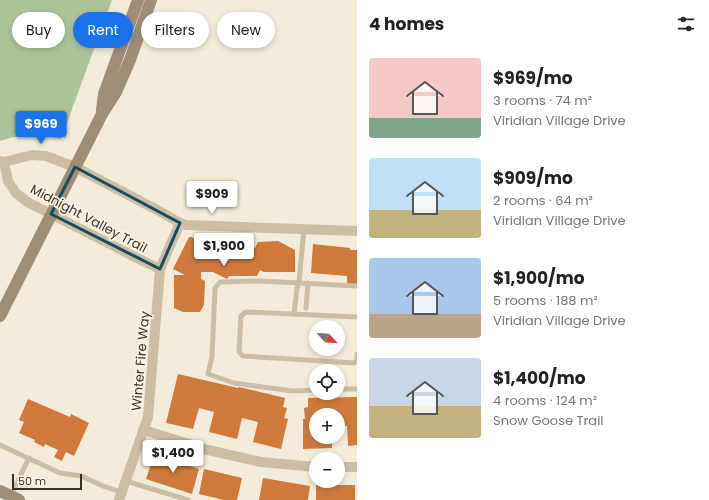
<!DOCTYPE html>
<html lang="en">
<head>
<meta charset="utf-8">
<style>
	body { margin:0; font-family:Poppins,sans-serif; background:#f6f6f6; color:#222; height:100vh; display:flex; flex-direction:column; font-size:15px; white-space:nowrap }
	* { box-sizing:border-box; margin:0 }
	p { font-size:13px; color:#767676 }
	.icon { flex:none; width:22px; height:22px; fill:none; stroke:currentColor; stroke-width:2; stroke-linecap:round; stroke-linejoin:round }
	.map { position:relative; flex:1; overflow:hidden }
	.sheet { display:flex; flex-direction:column; background:#fff; width:352px }
	.sheet>* { flex:none }
	.hud { position:absolute; left:12px; top:12px; width:285px; height:36px; display:flex; gap:8px }
	.needle { width:26px; rotate:116deg }
	.controls { position:absolute; left:309px; top:320px; display:grid; gap:8px }
	.controls a { display:grid; place-items:center; width:36px; height:36px; border-radius:50%; background:#fff; box-shadow:0 2px 6px #0003; font-size:20px }
	.scale { position:absolute; left:12px; bottom:10px; width:70px; box-sizing:border-box; padding-left:4px; border:2px solid #372f27; border-top:0; font-size:11px; line-height:14px; white-space:nowrap; color:#372f27; -webkit-text-stroke:3px #fbf5e6; paint-order:stroke }
	.price { position:absolute; translate:-50% -34px; padding:0 9px; border-radius:4px; background:#fff; color:#222; font-size:13px; line-height:26px; filter:drop-shadow(0 1px 2px #0008) }
	.price::after { content:''; position:absolute; left:50%; top:24px; width:12px; height:9px; margin-left:-6px; background:inherit; clip-path:polygon(0 0,100% 0,50% 100%) }
	.price.on { background:#1a73e8; color:#fff }
	ul { padding:0; list-style:none }
	li { display:flex; align-items:center; gap:12px; height:100px; padding:0 12px }
	li span { display:grid; place-items:center; flex:none; width:112px; height:80px; border-radius:4px; color:#555 }
	li>.icon { margin-inline-start:auto }
	span .icon { width:48px; height:48px; fill:#fffc; stroke-width:1 }
	li b { font-size:17px }
	h2 { display:flex; justify-content:space-between; align-items:center; height:48px; padding:0 12px; font-size:17px }
	.pill { padding:0 14px; border-radius:18px; background:#fff; box-shadow:0 2px 6px #0003; font-size:14px; line-height:36px }
	.pill.on { background:#1a73e8; color:#fff }
	main { display:flex; flex:1; min-height:0 }
	.map>svg:first-child { display:block }
	.green { fill:#adc498 }
	.building { fill:#cf7a3c }
	.lines { fill:none; stroke-linecap:round; stroke-linejoin:round }
	.lane { stroke:#ccbea5; stroke-width:5 }
	.street { stroke:#ccbea5; stroke-width:10 }
	.secondary { stroke:#a08d76; stroke-width:12 }
	.marked { fill:none; stroke:#194b5c; stroke-width:3; stroke-linejoin:round }
	.labels { text-anchor:middle; stroke-width:3.5; stroke-linejoin:round; paint-order:stroke }
	.street-label { font-size:13px; fill:#372f27; stroke:#fbf5e6 }
</style>
</head>
<body>
<main>
<div class="map">
<svg width="357" height="500" viewBox="0 0 357 500">
	<rect width="100%" height="100%" fill="#f3ecda"/>
	<polygon class="green" points="0,0 112,0 61,139 52,137 13,137 0,141"/>
	<g class="building">
		<polygon points="189,237 191,237 205,244 236,244 239,245 249,245 255,248 258,242 278,241 295,250 295,272 264,272 260,270 257,276 229,276 227,279 213,272 201,272 201,279 205,281 204,305 200,312 183,312 174,308 174,275 185,275 173,269"/>
		<polygon points="313,244 350,248 350,250 357,250 357,285 347,283 347,276 311,273"/>
		<polygon points="178,374 238,388 239,387 285,398 283,407 287,408 284,418 288,419 281,449 253,442 258,422 242,418 237,439 209,432 214,412 199,408 193,429 166,423"/>
		<polygon points="357,397 357,445 348,446 347,426 338,426 338,415 316,415 316,437 332,437 332,448 303,449 303,419 305,419 304,408 308,407 308,398"/>
		<polygon points="28,399 70,417 71,414 89,423 74,456 66,452 62,461 54,457 58,450 45,444 44,447 34,442 35,440 19,433 24,422 19,420"/>
		<polygon points="154,455 199,469 192,494 146,479"/>
		<polygon points="204,469 242,478 237,500 224,500 199,494"/>
		<polygon points="263,478 310,486 308,500 259,500"/>
		<rect x="316" y="485" width="39" height="15"/>
	</g>
	<g class="lines">
		<g class="lane">
			<polyline points="306,308 308,283"/>
			<polyline points="294,314 297,288 299,282 304,229"/>
			<polyline points="357,317 246,312 241,316 239,352 243,356 354,363 357,360 357,354"/>
			<polyline points="338,389 357,389"/>
			<polyline points="316,390 292,391 234,383 208,374 212,357 215,288 220,282 261,281 357,286"/>
			<polyline points="0,445 60,473 81,476 103,486 121,492"/>
			<polyline points="126,481 188,500"/>
			<polyline points="11,495 29,458"/>
		</g>
		<g class="street">
			<polyline points="0,161 4,162 32,155 46,156 75,167 161,212 180,223 186,225 357,231"/>
			<polyline points="4,162 8,181 16,193 29,203 51,214 145,262 160,269"/>
			<polyline points="144,430 208,450 261,462 316,467"/>
			<polyline points="338,467 357,467"/>
			<polyline points="119,500 148,417 160,269 180,223"/>
		</g>
		<g class="secondary">
			<polyline points="102,110 104,94 138,0"/>
			<polyline points="0,316 102,114 116,92 130,60 151,0"/>
			<polyline points="0,491 19,500"/>
		</g>
	</g>
	<path class="marked" d="M75,167L180,223L160,269L51,214Z"/>
	<g class="labels">
		<g class="street-label">
			<text transform="translate(89 218) rotate(28)" y="5">Midnight Valley Trail</text>
			<text transform="translate(140 361) rotate(-85)" y="5">Winter Fire Way</text>
		</g>
	</g>
</svg>
<div class="controls">
<a><svg class="needle" viewBox="-14 -14 28 28"><path d="M0-13l5 13h-10z" fill="#e53935"/><path d="M0 13l5-13h-10z" fill="#767676"/></svg></a>
<a><svg class="icon" aria-label="locate" viewBox="0 0 24 24"><circle cx="12" cy="12" r="6"/><path d="M12 2v4M12 18v4M2 12h4M18 12h4"/></svg></a>
<a>+</a>
<a>−</a>
</div>
<div class="scale">50 m</div>
<b class="price on" style="left:41px;top:145px">$969</b>
<b class="price" style="left:212px;top:215px">$909</b>
<b class="price" style="left:224px;top:267px">$1,900</b>
<b class="price" style="left:173px;top:474px">$1,400</b>
<div class="hud">
<a class="pill">Buy</a>
<a class="pill on">Rent</a>
<a class="pill">Filters</a>
<a class="pill">New</a>
</div>
</div>
<section class="sheet">
<h2>4 homes<svg class="icon" aria-label="filters" viewBox="0 0 24 24"><path d="M4 7h16M4 17h16"/><circle cx="9" cy="7" r="2"/><circle cx="15" cy="17" r="2"/></svg></h2>
<ul>
<li><span style="background:linear-gradient(#f6c9c9 75%,#7fa58c 0)"><svg class="icon" aria-label="home" viewBox="0 0 24 24"><path d="M3 11l9-7 9 7M6 9v11h12V9"/></svg></span><div><b>$969/mo</b><p>3 rooms · 74 m²</p><p>Viridian Village Drive</p></div></li>
<li><span style="background:linear-gradient(#bfe0f5 65%,#c2b280 0)"><svg class="icon" aria-label="home" viewBox="0 0 24 24"><path d="M3 11l9-7 9 7M6 9v11h12V9"/></svg></span><div><b>$909/mo</b><p>2 rooms · 64 m²</p><p>Viridian Village Drive</p></div></li>
<li><span style="background:linear-gradient(#a9c7e8 70%,#b9a48a 0)"><svg class="icon" aria-label="home" viewBox="0 0 24 24"><path d="M3 11l9-7 9 7M6 9v11h12V9"/></svg></span><div><b>$1,900/mo</b><p>5 rooms · 188 m²</p><p>Viridian Village Drive</p></div></li>
<li><span style="background:linear-gradient(#c9d6e8 60%,#c2b280 0)"><svg class="icon" aria-label="home" viewBox="0 0 24 24"><path d="M3 11l9-7 9 7M6 9v11h12V9"/></svg></span><div><b>$1,400/mo</b><p>4 rooms · 124 m²</p><p>Snow Goose Trail</p></div></li>
</ul>
</section>
</main>
</body>
</html>
